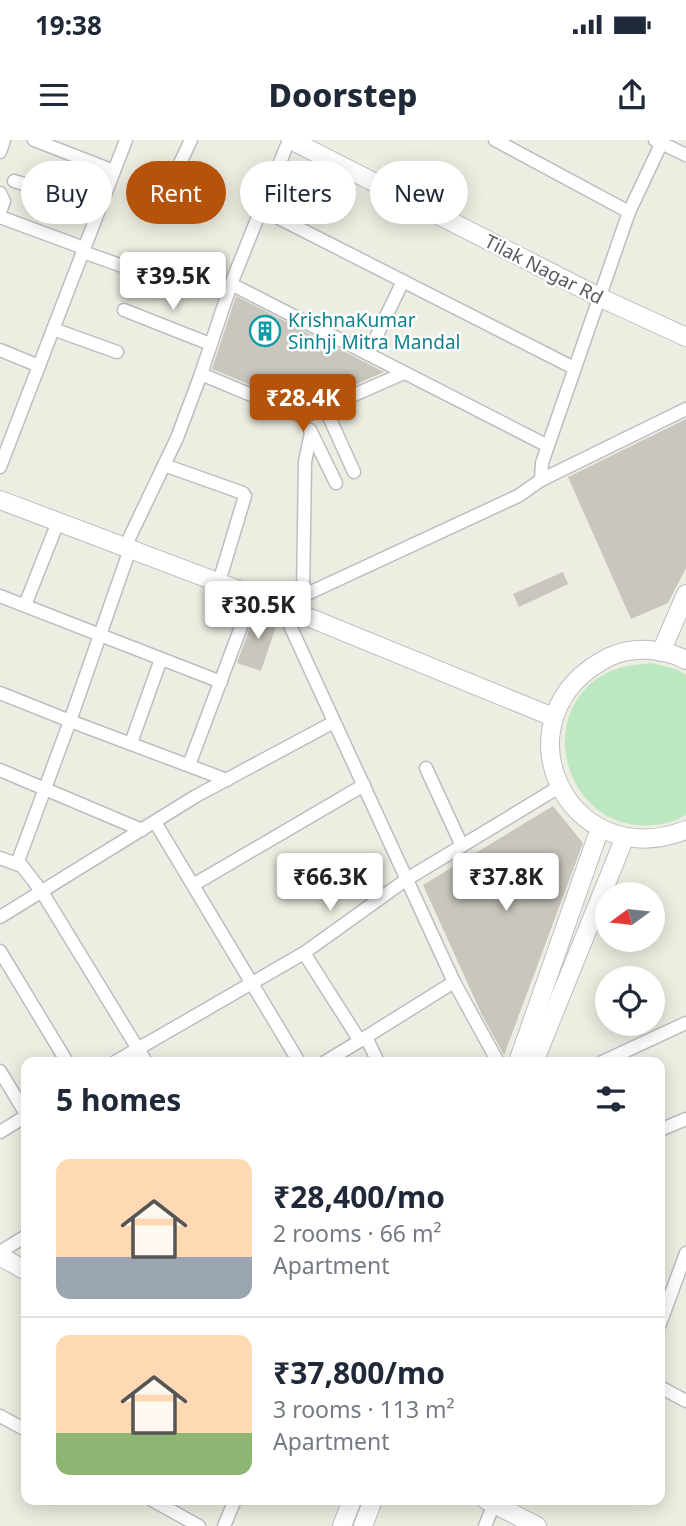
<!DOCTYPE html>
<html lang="en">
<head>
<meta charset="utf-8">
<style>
	body { margin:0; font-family:"Noto Sans",sans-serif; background:#f2f2f3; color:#1f2937; height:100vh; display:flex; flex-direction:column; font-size:26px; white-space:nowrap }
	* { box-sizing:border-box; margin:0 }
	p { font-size:23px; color:#747a83 }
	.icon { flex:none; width:38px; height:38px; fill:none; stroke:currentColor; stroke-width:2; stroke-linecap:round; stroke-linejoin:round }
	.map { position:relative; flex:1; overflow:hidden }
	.details { position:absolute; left:21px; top:917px; width:644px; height:448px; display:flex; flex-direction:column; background:#fff; border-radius:14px; box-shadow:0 4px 18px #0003 }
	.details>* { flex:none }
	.top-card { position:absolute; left:21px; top:21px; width:644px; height:63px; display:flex; gap:14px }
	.needle { width:46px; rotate:255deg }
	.tools { position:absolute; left:595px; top:742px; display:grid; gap:14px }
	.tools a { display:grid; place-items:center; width:70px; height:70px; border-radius:50%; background:#fff; box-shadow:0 4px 18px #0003; font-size:35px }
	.price { position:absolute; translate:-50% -60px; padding:0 16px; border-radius:7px; background:#fff; color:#222; font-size:23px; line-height:46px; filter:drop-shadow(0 2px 4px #0008) }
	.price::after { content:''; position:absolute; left:50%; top:42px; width:21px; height:16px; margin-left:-10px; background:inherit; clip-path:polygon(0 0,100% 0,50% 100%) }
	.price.on { background:#b45309; color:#fff }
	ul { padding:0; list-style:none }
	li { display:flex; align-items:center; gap:21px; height:175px; padding:0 35px }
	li+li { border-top:2px solid #e0e1e3 }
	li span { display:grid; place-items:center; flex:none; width:196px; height:140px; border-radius:14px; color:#555 }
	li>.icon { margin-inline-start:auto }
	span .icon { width:84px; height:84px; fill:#fffc; stroke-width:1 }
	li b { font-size:30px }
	h2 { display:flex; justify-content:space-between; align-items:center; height:84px; padding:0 35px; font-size:30px }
	.chip { padding:0 24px; border-radius:32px; background:#fff; box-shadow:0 4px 18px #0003; font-size:24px; line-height:63px }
	.chip.on { background:#b45309; color:#fff }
	.status { display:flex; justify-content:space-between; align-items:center; height:49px; padding:0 35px; background:#fff; direction:ltr }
	.status svg { height:19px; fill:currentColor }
	header { display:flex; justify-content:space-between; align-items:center; height:91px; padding:0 35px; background:#fff; font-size:32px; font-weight:800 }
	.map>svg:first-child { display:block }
	.green { fill:#bbe7c1 }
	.building { fill:#c9c6be }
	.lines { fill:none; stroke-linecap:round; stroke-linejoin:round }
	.street-casing { stroke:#bcbdc4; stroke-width:15 }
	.secondary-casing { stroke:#bcbec6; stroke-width:20 }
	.street { stroke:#fff; stroke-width:12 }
	.secondary { stroke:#fff; stroke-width:18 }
	.labels { text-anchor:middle; stroke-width:5; stroke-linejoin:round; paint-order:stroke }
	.street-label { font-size:19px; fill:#5a5c63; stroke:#fff }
	.culture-label { font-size:19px; fill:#0d838f; stroke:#fff; text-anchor:start }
</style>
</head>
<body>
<div class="status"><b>19:38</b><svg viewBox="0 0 49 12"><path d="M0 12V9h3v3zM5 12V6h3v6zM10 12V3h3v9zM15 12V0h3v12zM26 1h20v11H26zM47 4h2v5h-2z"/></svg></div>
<header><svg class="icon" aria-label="menu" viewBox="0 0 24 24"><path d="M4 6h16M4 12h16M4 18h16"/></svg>Doorstep<svg class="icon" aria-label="share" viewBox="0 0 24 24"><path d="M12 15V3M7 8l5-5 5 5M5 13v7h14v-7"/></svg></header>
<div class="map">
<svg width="686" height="1386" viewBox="0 0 686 1386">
	<rect width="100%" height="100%" fill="#eeede1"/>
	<path class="green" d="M652,523L678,530L686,535V675C670,684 653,687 635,685C563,675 538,576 601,536C617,526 634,525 652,523Z"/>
	<g class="building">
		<polygon points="236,156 384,232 304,267 212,229"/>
		<polygon points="686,279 686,428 668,463 631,479 568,337"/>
		<polygon points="563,432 568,444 519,467 513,454"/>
		<polygon points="256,471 277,478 278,481 261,531 237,523"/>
		<polygon points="553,666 583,703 504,915 482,875 423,745"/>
	</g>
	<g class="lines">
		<g class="street-casing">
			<g id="street">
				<polyline points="34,0 114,31"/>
				<polyline points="495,0 629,72"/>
				<polyline points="655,0 686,15"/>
				<polyline points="0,12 4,0"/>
				<polyline points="180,23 191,0"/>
				<polyline points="14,41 100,67"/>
				<polyline points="0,53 4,61 0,72"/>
				<polyline points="261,69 574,228"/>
				<polyline points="0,77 84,108"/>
				<polyline points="83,112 145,134"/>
				<polyline points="231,144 548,306"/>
				<polyline points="124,170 210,204"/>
				<polyline points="53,189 117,212"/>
				<polyline points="0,210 39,226"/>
				<polyline points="368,214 403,141"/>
				<polyline points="201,234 304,277 404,233"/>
				<polyline points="325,268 354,332"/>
				<polyline points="310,290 336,343"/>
				<polyline points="164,325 243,353 245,356 219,442"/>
				<polyline points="0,327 126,0"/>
				<polyline points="541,340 542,323 629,72 663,0"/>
				<polyline points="125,407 177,298 201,234 231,144 289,0"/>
				<polyline points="130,409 70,581 227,640"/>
				<polyline points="303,455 305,322 311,293"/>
				<polyline points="0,456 221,542"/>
				<polyline points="25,465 58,382"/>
				<polyline points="0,553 70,581 17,724"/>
				<polyline points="131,603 161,519"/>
				<polyline points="189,625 253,455"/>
				<polyline points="426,628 462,706"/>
				<polyline points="0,630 142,690"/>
				<polyline points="155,682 299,922"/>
				<polyline points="0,718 22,726 42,752 146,922"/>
				<polyline points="193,745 364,645"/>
				<polyline points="0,777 196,656 334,582"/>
				<polyline points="0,811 67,922"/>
				<polyline points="304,813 360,901"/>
				<polyline points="366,897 454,842"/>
				<polyline points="115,922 304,813 407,739 559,647"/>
				<polyline points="325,922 366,897 378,922"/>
				<polyline points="498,922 454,842 281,466 518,356 541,340 686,269"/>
				<polyline points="602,922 686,883"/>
				<polyline points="0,931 26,974"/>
				<polyline points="660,990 686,979"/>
				<polyline points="0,992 26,976"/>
				<polyline points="0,1112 26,1096"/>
				<polyline points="660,1184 686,1113"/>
				<polyline points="660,1247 686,1261"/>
				<polyline points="0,1276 26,1290"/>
				<polyline points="152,1360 199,1386"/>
				<polyline points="224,1386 235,1360"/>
				<polyline points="485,1386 494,1364"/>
			</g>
		</g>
		<g class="secondary-casing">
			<g id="secondary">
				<polyline points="291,0 601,158 686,197"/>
				<polyline points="0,360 281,466 553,577"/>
				<polyline points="661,512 686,454"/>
				<path d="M686,520C664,508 632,506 609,517C492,576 566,737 686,690"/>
				<polyline points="518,922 600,688"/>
				<polyline points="534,922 625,697"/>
				<polyline points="0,1116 26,1131"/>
				<polyline points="486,1360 537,1386"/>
				<polyline points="342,1386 352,1360"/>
				<polyline points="363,1386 373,1360"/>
			</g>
		</g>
		<use href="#street" class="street"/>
		<use href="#secondary" class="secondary"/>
	</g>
	<defs>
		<g id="building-ring" transform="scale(1.575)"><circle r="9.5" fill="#fff" stroke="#0f9aa8" stroke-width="1.5"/><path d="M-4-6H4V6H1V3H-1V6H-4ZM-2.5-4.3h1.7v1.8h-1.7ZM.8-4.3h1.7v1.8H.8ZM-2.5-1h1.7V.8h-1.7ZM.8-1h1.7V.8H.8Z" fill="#0f9aa8"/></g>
	</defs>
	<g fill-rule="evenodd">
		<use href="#building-ring" x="265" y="191"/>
	</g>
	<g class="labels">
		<g class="street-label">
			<text transform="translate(544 129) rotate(27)" y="7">Tilak Nagar Rd</text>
		</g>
		<g class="culture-label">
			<text x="288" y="187">KrishnaKumar<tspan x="288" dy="22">Sinhji Mitra Mandal</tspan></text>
		</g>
	</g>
</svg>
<div class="tools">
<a><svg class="needle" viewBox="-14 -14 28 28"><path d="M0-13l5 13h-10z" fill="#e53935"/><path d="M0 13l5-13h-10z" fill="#747a83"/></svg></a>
<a><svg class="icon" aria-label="locate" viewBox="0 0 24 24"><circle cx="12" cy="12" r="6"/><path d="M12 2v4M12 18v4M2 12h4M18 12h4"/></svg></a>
</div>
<b class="price" style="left:173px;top:172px">₹39.5K</b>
<b class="price on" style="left:303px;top:294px">₹28.4K</b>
<b class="price" style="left:258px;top:501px">₹30.5K</b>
<b class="price" style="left:330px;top:773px">₹66.3K</b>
<b class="price" style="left:506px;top:773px">₹37.8K</b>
<div class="top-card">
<a class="chip">Buy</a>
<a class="chip on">Rent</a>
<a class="chip">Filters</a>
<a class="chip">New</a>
</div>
<section class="details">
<h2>5 homes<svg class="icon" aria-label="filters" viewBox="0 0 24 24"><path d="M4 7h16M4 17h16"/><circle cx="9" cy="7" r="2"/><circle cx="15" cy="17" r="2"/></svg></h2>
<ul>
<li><span style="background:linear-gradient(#ffd9b3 70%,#9aa5b1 0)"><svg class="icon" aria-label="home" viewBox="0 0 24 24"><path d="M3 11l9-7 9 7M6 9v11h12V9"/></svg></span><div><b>₹28,400/mo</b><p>2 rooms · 66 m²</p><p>Apartment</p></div></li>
<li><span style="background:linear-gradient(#ffd9b3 70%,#8fb573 0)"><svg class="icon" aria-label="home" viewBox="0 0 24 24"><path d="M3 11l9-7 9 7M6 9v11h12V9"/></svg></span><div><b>₹37,800/mo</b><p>3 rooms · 113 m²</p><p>Apartment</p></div></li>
</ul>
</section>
</div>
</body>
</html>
